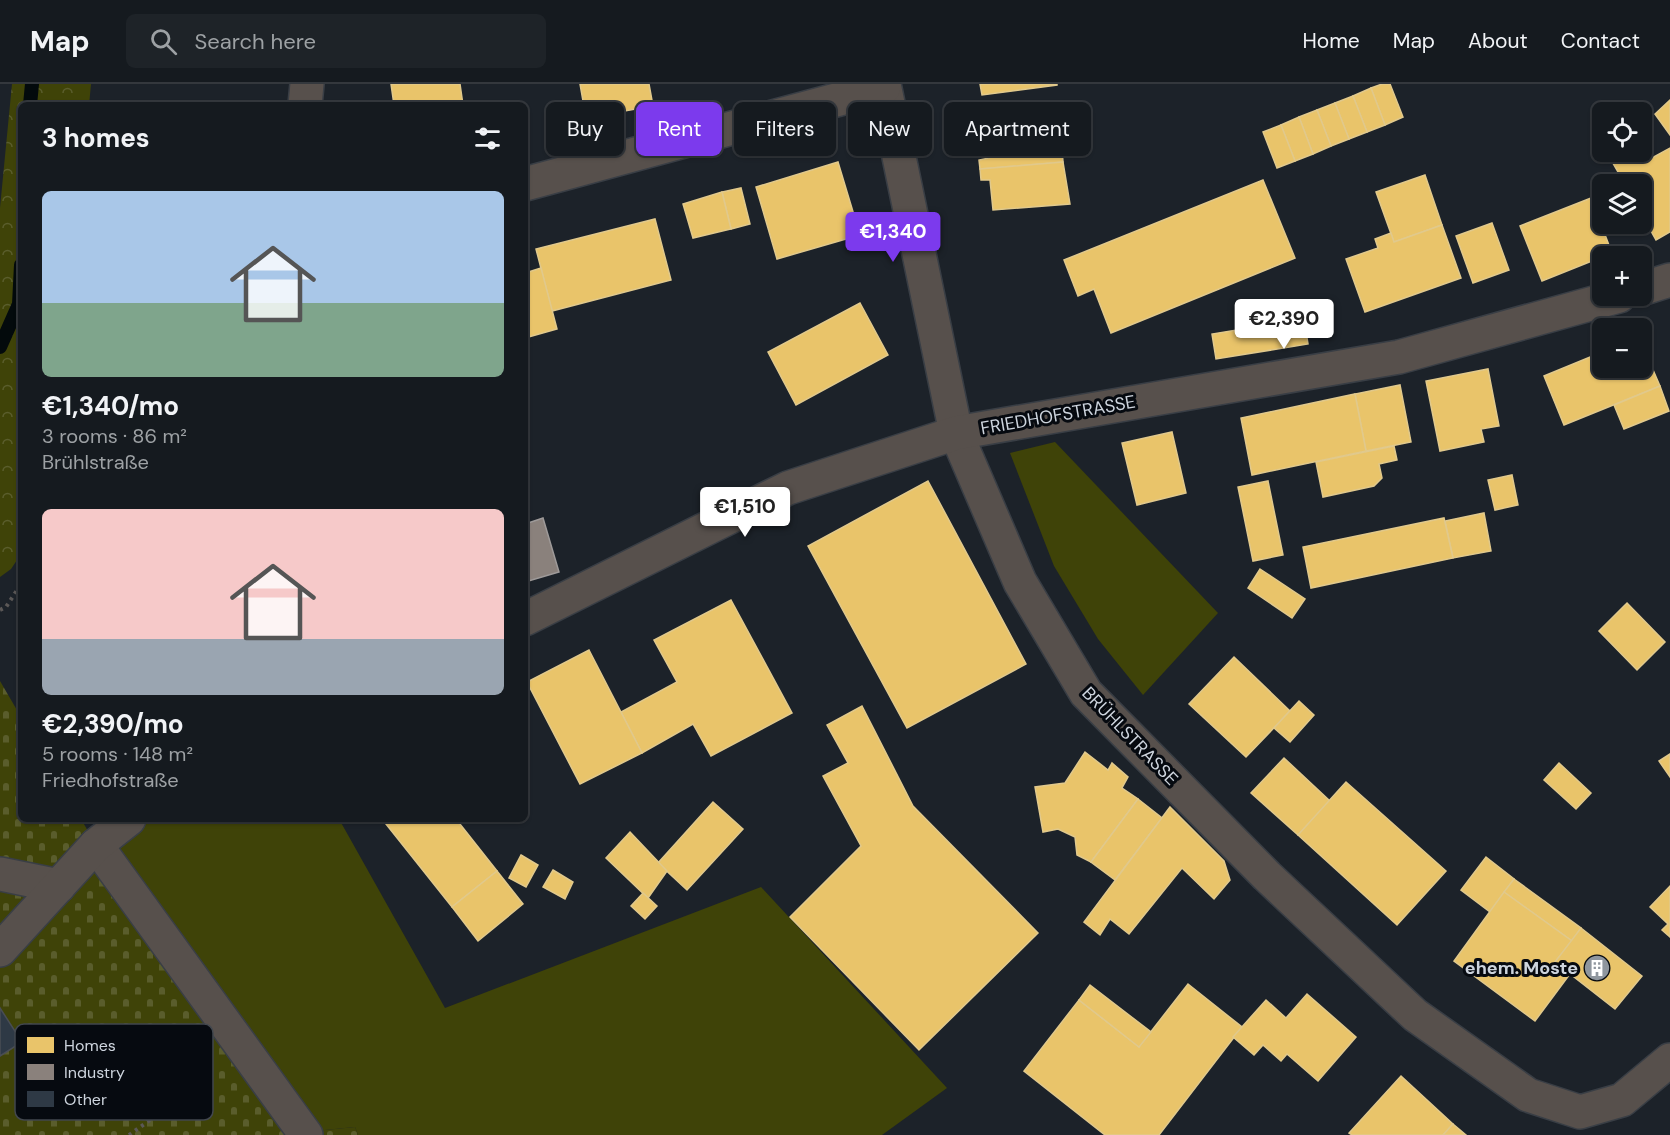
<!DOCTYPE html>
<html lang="en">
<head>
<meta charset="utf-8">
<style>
	body { margin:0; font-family:"DM Sans",sans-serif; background:#1e2328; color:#f1f3f6; height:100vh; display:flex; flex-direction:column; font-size:22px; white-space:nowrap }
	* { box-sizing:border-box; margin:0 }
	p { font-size:20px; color:#9da1a4 }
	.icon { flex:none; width:33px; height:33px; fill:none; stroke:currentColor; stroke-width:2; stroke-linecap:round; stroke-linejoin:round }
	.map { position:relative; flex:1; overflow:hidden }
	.details { position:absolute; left:18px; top:18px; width:510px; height:720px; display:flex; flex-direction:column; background:#151a1f; border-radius:9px; box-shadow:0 2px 4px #0004,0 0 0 2px #34383d }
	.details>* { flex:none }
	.hud { position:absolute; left:546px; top:18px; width:570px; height:54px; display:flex; gap:12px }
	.controls { position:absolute; left:1592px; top:18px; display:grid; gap:12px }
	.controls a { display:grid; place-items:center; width:60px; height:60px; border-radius:9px; background:#151a1f; box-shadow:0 2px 4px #0004,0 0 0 2px #34383d; font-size:30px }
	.price { position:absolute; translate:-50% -51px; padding:0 14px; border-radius:6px; background:#fff; color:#222; font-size:20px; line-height:39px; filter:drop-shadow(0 2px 3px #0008) }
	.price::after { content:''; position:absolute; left:50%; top:36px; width:18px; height:14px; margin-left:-9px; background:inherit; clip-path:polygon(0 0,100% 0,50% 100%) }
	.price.selected { background:#7c3aed; color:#fff }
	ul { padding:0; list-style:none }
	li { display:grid; align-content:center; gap:12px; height:318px; padding:0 24px }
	li span { display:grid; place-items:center; height:186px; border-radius:9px; color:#555 }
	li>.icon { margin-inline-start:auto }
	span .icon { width:108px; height:108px; fill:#fffc; stroke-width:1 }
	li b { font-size:26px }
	h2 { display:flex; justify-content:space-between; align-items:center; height:72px; padding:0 24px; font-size:26px }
	.pill { padding:0 21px; border-radius:9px; background:#151a1f; box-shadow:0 2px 4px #0004,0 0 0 2px #34383d; font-size:21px; line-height:54px }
	.pill.selected { background:#7c3aed; color:#fff }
	header { display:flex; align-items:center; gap:36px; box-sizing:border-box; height:84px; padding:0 30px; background:#151a1f; border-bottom:2px solid #34383d }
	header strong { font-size:28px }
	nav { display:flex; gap:33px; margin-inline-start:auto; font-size:21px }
	.search { width:420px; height:54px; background:#1e2328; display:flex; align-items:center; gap:15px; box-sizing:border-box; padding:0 21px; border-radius:9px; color:#9da1a4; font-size:22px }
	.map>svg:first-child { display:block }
	.grass { fill:#3f4308 }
	.forest { fill:url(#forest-crowns) }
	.cemetery { fill:url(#cemetery-stones) }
	.homes { fill:#e9c46a; stroke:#e1c98c; stroke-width:1.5 }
	.industry { fill:#8a817c; stroke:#9e9a99; stroke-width:1.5 }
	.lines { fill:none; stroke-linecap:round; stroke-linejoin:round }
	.stream { stroke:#030a0c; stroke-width:14 }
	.building { fill:#2e3945; stroke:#494d54; stroke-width:1.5 }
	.minor-casing { stroke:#393e45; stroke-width:36 }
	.path { stroke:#5b5857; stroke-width:4; stroke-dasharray:3 4.5; stroke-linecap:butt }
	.minor { stroke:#57504c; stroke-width:33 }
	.labels { text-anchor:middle; stroke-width:6; stroke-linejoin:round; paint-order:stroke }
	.street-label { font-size:18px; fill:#cdd4dd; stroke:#060a10 }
	.poi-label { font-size:18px; font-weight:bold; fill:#cdd4dd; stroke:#060a10; text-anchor:end }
	.key { fill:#060a10; stroke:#42474e; stroke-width:1.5 }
	.key-label { font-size:16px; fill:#cdd4dd }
</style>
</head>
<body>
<header>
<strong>Map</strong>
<div class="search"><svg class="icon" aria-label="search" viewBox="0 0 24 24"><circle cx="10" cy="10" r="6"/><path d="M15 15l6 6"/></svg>Search here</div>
<nav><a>Home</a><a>Map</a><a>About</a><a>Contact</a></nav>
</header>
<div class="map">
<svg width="1670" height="1051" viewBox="0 0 1670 1051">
	<defs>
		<pattern id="forest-crowns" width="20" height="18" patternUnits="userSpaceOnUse" patternTransform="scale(1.5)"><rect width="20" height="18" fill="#3f4308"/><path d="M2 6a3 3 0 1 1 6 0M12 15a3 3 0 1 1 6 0" fill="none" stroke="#5a5d2c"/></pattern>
		<pattern id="cemetery-stones" width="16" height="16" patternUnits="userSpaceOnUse" patternTransform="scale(1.5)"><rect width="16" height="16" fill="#3f4308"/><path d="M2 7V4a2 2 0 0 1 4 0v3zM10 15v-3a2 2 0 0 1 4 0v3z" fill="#5a5d2c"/></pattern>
	</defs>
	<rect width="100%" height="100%" fill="#1c2229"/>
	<g class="grass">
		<polygon points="1055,358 1218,529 1143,611 1098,555 1054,482 1010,369"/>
		<polygon points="129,735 339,735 445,924 761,803 947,1004 882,1051 358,1051 355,1043 305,1048 96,761"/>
	</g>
	<polygon class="forest" points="12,0 91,0 89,21 21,21 21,470 11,485 0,493 0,124"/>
	<polygon class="cemetery" points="0,597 21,633 21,735 81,735 96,761 305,1048 355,1043 358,1051 0,1051"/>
	<g class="homes">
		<polygon points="391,0 460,0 463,21 394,21"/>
		<polygon points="580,0 649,0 653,22 586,34"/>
		<polygon points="980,0 1057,0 1057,1 982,11"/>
		<polygon points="1382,0 1390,0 1403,33 1385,41 1371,4"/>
		<polygon points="1371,4 1385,41 1367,48 1353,12"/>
		<polygon points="1353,12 1367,48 1349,55 1335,19"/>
		<polygon points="1670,16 1670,51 1655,30"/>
		<polygon points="1335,19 1349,55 1331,62 1317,26"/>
		<polygon points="1317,26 1331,62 1313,70 1299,33"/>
		<polygon points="1299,33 1313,70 1295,77 1281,41"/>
		<polygon points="1060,36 1063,78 980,85 979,76 989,74 986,44"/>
		<polygon points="1281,41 1295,77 1277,84 1263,48"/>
		<polygon points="1641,56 1652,74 1670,64 1670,148 1656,156 1641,129 1641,100 1625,100 1607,69 1641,68"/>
		<polygon points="838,78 860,151 777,175 756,103"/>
		<polygon points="1063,78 1070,120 993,126 990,96 981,96 980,85"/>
		<polygon points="1425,91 1442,141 1394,158 1376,108"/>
		<polygon points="1263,96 1295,174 1111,249 1094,205 1078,212 1064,176"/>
		<polygon points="741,104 750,140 731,145 722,108"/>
		<polygon points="722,108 731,145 693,154 683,120"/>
		<polygon points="1591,114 1612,169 1542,197 1520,142"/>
		<polygon points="655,135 671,196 552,227 536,165"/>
		<polygon points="1492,139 1509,186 1473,199 1456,152"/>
		<polygon points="1442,141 1461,194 1365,228 1346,175 1378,164 1375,155 1391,149 1394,158"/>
		<polygon points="541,184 557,245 525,254 525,189"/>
		<polygon points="860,219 888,271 796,321 768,268"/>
		<polygon points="1304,235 1308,260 1216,275 1212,250"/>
		<polygon points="1641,258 1660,302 1564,341 1544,292 1602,268 1602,284 1641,284"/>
		<polygon points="1488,285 1499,342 1481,345 1484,358 1440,367 1426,297"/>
		<polygon points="1400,301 1411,358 1366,367 1355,310"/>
		<polygon points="1660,302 1669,327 1624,345 1614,321"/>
		<polygon points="1355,310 1366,367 1252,391 1241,334"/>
		<polygon points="1172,348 1186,409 1137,421 1122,359"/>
		<polygon points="1394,362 1397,376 1379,380 1382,394 1374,402 1323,413 1316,378"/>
		<polygon points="1512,391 1518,421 1495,426 1488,396"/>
		<polygon points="928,397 1026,580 907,644 808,462"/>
		<polygon points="1268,397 1283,471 1253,477 1238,403"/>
		<polygon points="1484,429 1491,467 1453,474 1445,437"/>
		<polygon points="1444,434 1453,474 1311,504 1303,463"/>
		<polygon points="1260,485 1305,515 1292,534 1248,504"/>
		<polygon points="731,516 792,629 711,672 693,640 642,669 621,628 677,598 654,556"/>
		<polygon points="1627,519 1665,558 1637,586 1599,547"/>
		<polygon points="589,566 642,669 580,700 527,598"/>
		<polygon points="1234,573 1290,627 1246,673 1189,620"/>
		<polygon points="1299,617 1314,631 1290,658 1274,644"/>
		<polygon points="862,622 913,722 1038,849 919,966 790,833 861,762 823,692 848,679 827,641"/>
		<polygon points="1085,668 1108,686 1112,679 1128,693 1122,704 1138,715 1091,778 1077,771 1075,753 1058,745 1043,748 1035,703 1065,699"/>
		<polygon points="1670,670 1670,693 1659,677"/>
		<polygon points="1284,674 1330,717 1298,751 1251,709"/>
		<polygon points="1559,679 1591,709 1576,725 1544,696"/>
		<polygon points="1346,698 1446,787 1397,841 1298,751"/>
		<polygon points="1138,715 1162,734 1115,796 1091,778"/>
		<polygon points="713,718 743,745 687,806 658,779"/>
		<polygon points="1170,723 1224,777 1230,796 1214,815 1182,784 1129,850 1110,835 1100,851 1084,838"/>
		<polygon points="382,735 456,735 497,787 452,823"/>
		<polygon points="630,748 667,787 648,814 606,774"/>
		<polygon points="521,771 538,781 526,803 509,794"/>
		<polygon points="1486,773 1514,795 1490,828 1461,806"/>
		<polygon points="553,786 573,798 565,815 543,803"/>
		<polygon points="497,787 523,820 478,857 452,823"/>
		<polygon points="1514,795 1581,844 1572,857 1504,808"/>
		<polygon points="1670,802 1670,853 1662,846 1668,840 1650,823"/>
		<polygon points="1504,808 1572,857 1555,878 1570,890 1535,937 1454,877"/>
		<polygon points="643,809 657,822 645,835 631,822"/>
		<polygon points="1581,844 1642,892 1615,925 1555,878"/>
		<polygon points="1188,900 1242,943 1159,1051 1105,1051 1024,987 1079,916 1139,963"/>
		<polygon points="1090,901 1151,948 1139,963 1079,916"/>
		<polygon points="1307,910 1356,953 1318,997 1287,970 1281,977 1263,961 1254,971 1233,953 1266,916 1286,934"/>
		<polygon points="1401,992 1453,1040 1443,1051 1352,1051 1349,1049"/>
		<polygon points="1453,1040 1466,1051 1443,1051"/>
	</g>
	<polygon class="industry" points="543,434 559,488 525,498 525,440"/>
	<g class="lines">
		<g class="stream">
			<polyline points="30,21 32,0"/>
			<polyline points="0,263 19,220 21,181"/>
		</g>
	</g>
	<polygon class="building" points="0,924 22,958 0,972"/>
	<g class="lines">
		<g class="minor-casing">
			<g id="minor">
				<polyline points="884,0 956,349 1020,498 1086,609 1267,792 1415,931 1528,1011 1580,1028 1622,1016 1670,976"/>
				<polyline points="305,21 307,0"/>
				<polyline points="525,100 884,3"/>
				<polyline points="1641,205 1670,196"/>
				<polyline points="525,535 788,404 956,349 1399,273 1619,212"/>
				<polyline points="96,761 306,1051"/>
				<polyline points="0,790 59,802"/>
				<polyline points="0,866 96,761 129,735"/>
			</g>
		</g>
		<g class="path">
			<polyline points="0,526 6,523 21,500"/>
			<polyline points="129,1051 214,990"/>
		</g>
		<use href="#minor" class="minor"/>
	</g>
	<defs>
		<g id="building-disc" transform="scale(1.35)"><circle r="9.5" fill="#8f969e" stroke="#060a10"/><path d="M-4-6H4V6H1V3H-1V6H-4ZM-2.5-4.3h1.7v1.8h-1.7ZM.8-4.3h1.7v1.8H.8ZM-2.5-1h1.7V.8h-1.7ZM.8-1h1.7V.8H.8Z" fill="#fff"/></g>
	</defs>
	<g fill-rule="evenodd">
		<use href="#building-disc" x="1597" y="884"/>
	</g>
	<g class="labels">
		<g class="street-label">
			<text transform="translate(1058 331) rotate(-10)" y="6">FRIEDHOFSTRASSE</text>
			<text transform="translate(1130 652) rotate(46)" y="6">BRÜHLSTRASSE</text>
		</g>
		<g class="poi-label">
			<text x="1578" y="890">ehem. Moste</text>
		</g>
	</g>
	<rect x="15" y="940" width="198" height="96" rx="9" class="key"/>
	<rect x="27" y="953" width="27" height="16" fill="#e9c46a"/>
	<rect x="27" y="980" width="27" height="16" fill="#8a817c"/>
	<rect x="27" y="1007" width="27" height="16" fill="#2e3945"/>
	<g class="key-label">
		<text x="64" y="967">Homes</text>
		<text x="64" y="994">Industry</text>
		<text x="64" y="1021">Other</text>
	</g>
</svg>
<div class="controls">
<a><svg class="icon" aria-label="locate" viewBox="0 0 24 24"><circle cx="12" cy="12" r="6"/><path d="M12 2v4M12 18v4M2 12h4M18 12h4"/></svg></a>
<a><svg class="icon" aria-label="layers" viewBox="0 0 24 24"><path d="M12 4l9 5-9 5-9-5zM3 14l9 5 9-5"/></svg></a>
<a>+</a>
<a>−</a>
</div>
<b class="price selected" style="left:893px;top:179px">€1,340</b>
<b class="price" style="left:1284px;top:266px">€2,390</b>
<b class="price" style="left:745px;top:454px">€1,510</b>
<div class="hud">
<a class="pill">Buy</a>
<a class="pill selected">Rent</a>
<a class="pill">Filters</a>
<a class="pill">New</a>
<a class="pill">Apartment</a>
</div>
<section class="details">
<h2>3 homes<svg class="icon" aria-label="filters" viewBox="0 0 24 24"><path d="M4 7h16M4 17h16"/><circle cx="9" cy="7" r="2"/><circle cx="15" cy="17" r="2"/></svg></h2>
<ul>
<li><span style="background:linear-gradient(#a9c7e8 60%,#7fa58c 0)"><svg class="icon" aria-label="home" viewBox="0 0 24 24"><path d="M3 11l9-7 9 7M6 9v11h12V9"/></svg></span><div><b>€1,340/mo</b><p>3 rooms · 86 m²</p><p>Brühlstraße</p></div></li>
<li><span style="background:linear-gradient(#f6c9c9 70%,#9aa5b1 0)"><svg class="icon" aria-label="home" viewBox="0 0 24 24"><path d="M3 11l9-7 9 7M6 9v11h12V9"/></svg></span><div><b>€2,390/mo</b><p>5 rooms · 148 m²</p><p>Friedhofstraße</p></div></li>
</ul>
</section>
</div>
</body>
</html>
